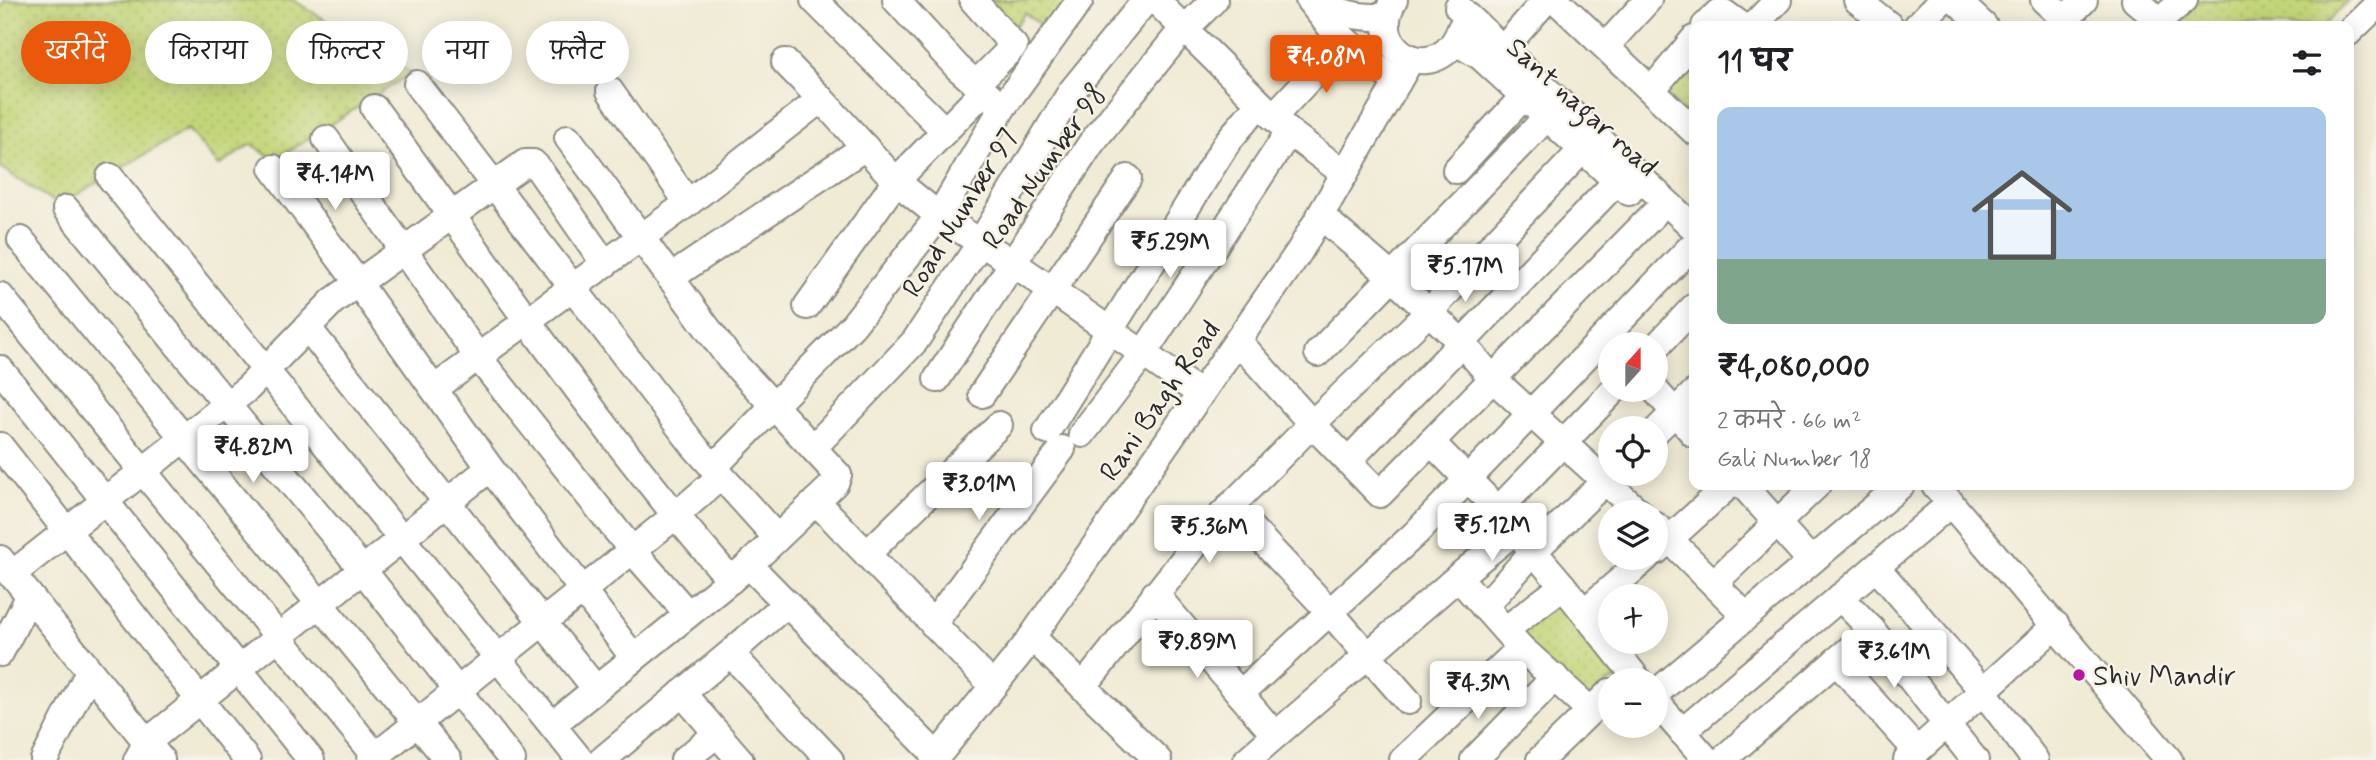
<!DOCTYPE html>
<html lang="hi">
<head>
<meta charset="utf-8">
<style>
	body { margin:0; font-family:Mynerve,"Playpen Sans Deva",sans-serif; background:#f6f6f6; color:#202124; height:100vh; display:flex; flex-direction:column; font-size:26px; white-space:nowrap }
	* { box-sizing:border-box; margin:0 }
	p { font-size:23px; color:#757577 }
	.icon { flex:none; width:38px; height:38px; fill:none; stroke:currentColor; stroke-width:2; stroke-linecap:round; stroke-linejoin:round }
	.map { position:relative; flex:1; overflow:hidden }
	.drawer { position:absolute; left:1689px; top:21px; width:665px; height:469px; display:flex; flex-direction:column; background:#fff; border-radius:14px; box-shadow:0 4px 18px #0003 }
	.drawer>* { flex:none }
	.hud { position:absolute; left:21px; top:21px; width:665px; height:63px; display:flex; gap:14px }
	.needle { width:46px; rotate:21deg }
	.tools { position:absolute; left:1598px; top:332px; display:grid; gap:14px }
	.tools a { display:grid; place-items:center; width:70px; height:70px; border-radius:50%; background:#fff; box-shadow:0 4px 18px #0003; font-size:35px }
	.price { position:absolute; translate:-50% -60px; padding:0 16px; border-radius:7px; background:#fff; color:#222; font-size:23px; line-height:46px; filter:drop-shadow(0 2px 4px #0008) }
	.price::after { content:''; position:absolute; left:50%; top:42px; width:21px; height:16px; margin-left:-10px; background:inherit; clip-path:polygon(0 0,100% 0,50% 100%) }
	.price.active { background:#ea580c; color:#fff }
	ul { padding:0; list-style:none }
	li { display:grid; align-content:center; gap:14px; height:371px; padding:0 28px }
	li span { display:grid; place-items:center; height:217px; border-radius:14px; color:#555 }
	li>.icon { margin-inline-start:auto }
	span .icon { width:126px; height:126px; fill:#fffc; stroke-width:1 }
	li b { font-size:30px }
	h2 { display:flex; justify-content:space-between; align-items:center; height:84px; padding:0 28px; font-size:30px }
	.pill { padding:0 24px; border-radius:32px; background:#fff; box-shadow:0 4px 18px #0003; font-size:24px; line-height:63px }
	.pill.active { background:#ea580c; color:#fff }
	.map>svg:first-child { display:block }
	.grass { fill:url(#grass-dots); stroke:#768052; stroke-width:2 }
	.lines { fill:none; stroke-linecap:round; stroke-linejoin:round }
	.minor-casing { stroke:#8e8b80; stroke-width:30 }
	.minor { stroke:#fff; stroke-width:26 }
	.poi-dot { fill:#b5179e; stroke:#f7f3e8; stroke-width:2.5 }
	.labels { text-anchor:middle; stroke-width:5; stroke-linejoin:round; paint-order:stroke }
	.street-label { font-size:28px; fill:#2b2b2b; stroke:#f7f3e8 }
	.poi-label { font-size:28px; fill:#2b2b2b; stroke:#f7f3e8; text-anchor:start }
</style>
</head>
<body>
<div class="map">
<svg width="2376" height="760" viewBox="0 0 2376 760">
	<defs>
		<pattern id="grass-dots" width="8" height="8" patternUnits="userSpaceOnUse" patternTransform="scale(1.75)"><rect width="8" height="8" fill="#c2d578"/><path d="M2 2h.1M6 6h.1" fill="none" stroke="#a7b768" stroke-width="1.8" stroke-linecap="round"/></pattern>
	</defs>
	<rect width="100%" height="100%" fill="#f7f3e8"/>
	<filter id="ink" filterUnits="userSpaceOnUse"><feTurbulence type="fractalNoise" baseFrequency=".0143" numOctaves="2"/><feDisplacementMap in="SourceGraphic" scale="14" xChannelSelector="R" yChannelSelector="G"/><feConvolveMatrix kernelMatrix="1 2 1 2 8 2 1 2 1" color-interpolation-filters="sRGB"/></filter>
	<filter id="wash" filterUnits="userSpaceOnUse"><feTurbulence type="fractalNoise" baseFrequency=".00686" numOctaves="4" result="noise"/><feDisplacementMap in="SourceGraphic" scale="28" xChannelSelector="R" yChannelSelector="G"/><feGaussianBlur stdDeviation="1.57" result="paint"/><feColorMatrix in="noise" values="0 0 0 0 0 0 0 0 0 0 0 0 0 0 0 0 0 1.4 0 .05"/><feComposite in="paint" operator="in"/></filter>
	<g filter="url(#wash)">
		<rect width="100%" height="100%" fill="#f0ebd5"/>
		<g class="grass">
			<polygon points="5,0 293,0 411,73 275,160 251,144 219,166 188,129 59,205 0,167 0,9"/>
			<polygon points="975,0 1076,0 1048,31 1025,13 1007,37"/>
			<polygon points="2199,0 2349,0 2324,26 2174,26"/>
			<polygon points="1694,51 1694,120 1659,89"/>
			<polygon points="1563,591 1628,670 1616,681 1610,681 1588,706 1510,630"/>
		</g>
	</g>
	<g filter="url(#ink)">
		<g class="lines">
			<g class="minor-casing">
				<g id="minor">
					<polyline points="814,0 945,131"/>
					<polyline points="896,0 957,67 998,103"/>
					<polyline points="973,0 1014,46 976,84"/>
					<polyline points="1155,0 1289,132 1345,174"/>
					<polyline points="1309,0 1334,31 1397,83"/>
					<path d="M1315,0C1342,14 1356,18 1387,17"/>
					<path d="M1394,0C1363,52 1440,90 1461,28"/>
					<polyline points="1556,0 1694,131"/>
					<polyline points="1857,0 1890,26"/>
					<polyline points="1956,0 1984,26"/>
					<polyline points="2044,0 2072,26"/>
					<polyline points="2135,0 2155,17 2163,18 2184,0"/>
					<polyline points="1458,7 1694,228"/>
					<polyline points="1705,26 1718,13 1724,13 1742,26"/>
					<polyline points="1753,26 1778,0"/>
					<polyline points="1917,26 1942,0"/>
					<polyline points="2059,26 2084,0"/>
					<polyline points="2348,33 2376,6"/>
					<polyline points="1456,42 1480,56 1629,192"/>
					<polyline points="1606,46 1648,0"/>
					<polyline points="1503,49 1546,0"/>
					<polyline points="785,62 821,99 896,181 939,216 1013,263 1201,394"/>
					<polyline points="417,84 695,447 777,538"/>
					<polyline points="1652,90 1694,39"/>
					<polyline points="610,91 688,203"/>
					<path d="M374,108C491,267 600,432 731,580"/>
					<polyline points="1273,117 1345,40"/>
					<polyline points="326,139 478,357 632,550 688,614"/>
					<polyline points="273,168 358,283 490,468 634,658"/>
					<polyline points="1456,170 1524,96"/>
					<polyline points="110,177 580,760"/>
					<polyline points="66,209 362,569 512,760"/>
					<polyline points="1321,216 1392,277 1461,342 1493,379 1640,513"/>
					<polyline points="21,240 448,760"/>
					<polyline points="670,278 865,147"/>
					<polyline points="0,296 379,760"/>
					<polyline points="807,306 896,181 984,91"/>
					<polyline points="307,327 596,689"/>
					<polyline points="1238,341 1312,424 1380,494 1654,214"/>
					<polyline points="1656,347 1694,307"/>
					<polyline points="1318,353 1547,117"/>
					<polyline points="0,369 311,760"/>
					<polyline points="937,379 1092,142 1175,39 1214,0"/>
					<polyline points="434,389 688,203 821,99"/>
					<polyline points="1655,390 1694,434"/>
					<polyline points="982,394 1128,178"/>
					<polyline points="1047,431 1228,141 1259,104"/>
					<polyline points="1656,431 1694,393"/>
					<polyline points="1082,434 1143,354 1289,132"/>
					<polyline points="1431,442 1498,510 1563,586 1639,681"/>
					<polyline points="0,446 247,760"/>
					<polyline points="813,448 915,341 981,242 1071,92 1146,0"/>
					<polyline points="1349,460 1617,181"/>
					<polyline points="713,468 853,325 939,216 1003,107 1080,0"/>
					<polyline points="1743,485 1811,561"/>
					<polyline points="1935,485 2169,760"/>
					<polyline points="816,501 993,686"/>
					<polyline points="1230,506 1329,611 1408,701"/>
					<polyline points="1498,510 1614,390"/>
					<polyline points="1656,526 1746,616"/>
					<polyline points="1656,551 1729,485"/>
					<polyline points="867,554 999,425"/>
					<polyline points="0,559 161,760"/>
					<polyline points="749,565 937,756"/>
					<polyline points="1876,567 1983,691 2035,760"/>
					<polyline points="11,575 248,388 333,301 525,163 533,163 538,168 605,264"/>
					<polyline points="1458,577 1521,648 1590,710"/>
					<polyline points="1714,583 1817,485"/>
					<polyline points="1155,594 1275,735"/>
					<polyline points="1840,597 1872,630 1975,760"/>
					<polyline points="1484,607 1534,551 1612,474"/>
					<polyline points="1584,612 1646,558"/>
					<polyline points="933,624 1062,449"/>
					<polyline points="1505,630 1563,586"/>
					<polyline points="1032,637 1158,760"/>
					<polyline points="0,653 29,597"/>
					<polyline points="731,654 830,760"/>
					<polyline points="1836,661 1917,751"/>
					<polyline points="1083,687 1207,530 1312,424 1428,313 1583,149"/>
					<polyline points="682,693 740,760"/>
					<polyline points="1656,693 1901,485"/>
					<polyline points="1240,694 1416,533 1690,248"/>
					<polyline points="1656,702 1707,760"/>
					<polyline points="552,725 749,565 835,483 838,475 730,359 568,138"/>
					<polyline points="1682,732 1951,503"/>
					<polyline points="44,760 89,672"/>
					<polyline points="137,760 147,742 490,468"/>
					<polyline points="371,760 675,516 721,476"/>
					<polyline points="602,760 733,651 787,603"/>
					<polyline points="684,760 717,734"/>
					<polyline points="934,760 1027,644 1299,252 1411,59"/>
					<polyline points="1247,760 1458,577 1516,530"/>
					<polyline points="1403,760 1521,648"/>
					<polyline points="1474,760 1555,677"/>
					<polyline points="1540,760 1610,692"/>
					<polyline points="1722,760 1872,630"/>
					<polyline points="1907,760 2056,625"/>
				</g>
			</g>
			<use href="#minor" class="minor"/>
		</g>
	</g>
	<circle class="poi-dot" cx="2079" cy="675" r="7"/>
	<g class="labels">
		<g class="street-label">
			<text transform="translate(1583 106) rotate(42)" y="10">Sant nagar road</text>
			<text transform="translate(1043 166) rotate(-55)" y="10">Road Number 98</text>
			<text transform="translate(959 212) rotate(-58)" y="10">Road Number 97</text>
			<text transform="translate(1159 400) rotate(-55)" y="10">Rani Bagh Road</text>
		</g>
		<g class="poi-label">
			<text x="2093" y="685">Shiv Mandir</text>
		</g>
	</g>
</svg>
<div class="tools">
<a><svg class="needle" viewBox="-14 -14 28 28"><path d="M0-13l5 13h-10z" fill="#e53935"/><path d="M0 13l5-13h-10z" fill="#757577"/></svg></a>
<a><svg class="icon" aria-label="locate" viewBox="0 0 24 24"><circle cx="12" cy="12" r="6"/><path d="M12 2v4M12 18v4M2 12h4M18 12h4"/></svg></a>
<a><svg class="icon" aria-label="layers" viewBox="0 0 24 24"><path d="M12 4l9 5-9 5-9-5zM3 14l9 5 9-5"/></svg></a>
<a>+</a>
<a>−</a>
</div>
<b class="price active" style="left:1326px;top:95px">₹4.08M</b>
<b class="price" style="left:335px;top:212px">₹4.14M</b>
<b class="price" style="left:1170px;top:280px">₹5.29M</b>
<b class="price" style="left:1465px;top:304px">₹5.17M</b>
<b class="price" style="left:253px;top:485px">₹4.82M</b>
<b class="price" style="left:979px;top:522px">₹3.01M</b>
<b class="price" style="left:1492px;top:563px">₹5.12M</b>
<b class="price" style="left:1209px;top:565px">₹5.36M</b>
<b class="price" style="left:1197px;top:680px">₹9.89M</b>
<b class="price" style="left:1894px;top:690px">₹3.61M</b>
<b class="price" style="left:1478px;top:721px">₹4.3M</b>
<div class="hud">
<a class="pill active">खरीदें</a>
<a class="pill">किराया</a>
<a class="pill">फ़िल्टर</a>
<a class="pill">नया</a>
<a class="pill">फ़्लैट</a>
</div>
<section class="drawer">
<h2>11 घर<svg class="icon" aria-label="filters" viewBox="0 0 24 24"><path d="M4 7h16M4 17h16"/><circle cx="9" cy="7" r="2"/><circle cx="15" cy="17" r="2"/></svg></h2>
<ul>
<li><span style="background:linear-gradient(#a9c7e8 70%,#7fa58c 0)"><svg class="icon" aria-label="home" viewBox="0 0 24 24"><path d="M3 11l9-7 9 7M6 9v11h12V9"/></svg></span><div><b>₹4,080,000</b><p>2 कमरे · 66 m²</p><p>Gali Number 18</p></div></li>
</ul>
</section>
</div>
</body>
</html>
